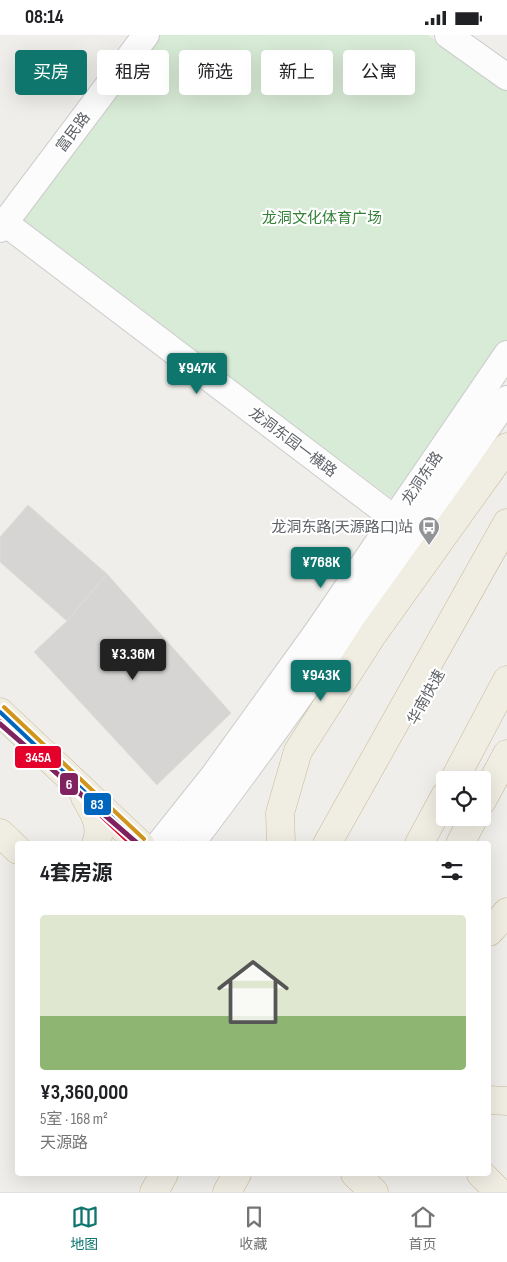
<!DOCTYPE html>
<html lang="zh">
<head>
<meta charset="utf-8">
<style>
	body { margin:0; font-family:"Sofia Sans Condensed","Noto Sans SC",sans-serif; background:#f2f2f2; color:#202124; height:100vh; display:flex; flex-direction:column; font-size:19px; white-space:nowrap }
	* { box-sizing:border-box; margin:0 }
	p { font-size:16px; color:#757577 }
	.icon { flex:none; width:28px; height:28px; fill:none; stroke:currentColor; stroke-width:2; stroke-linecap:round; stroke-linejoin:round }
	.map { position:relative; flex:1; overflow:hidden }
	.sheet { position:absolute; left:15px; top:806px; width:476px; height:335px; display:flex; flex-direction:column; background:#fff; border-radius:5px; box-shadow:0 5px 20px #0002 }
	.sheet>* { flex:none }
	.hud { position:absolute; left:15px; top:15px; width:478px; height:45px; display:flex; gap:10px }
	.fabs { position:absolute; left:436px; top:736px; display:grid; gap:10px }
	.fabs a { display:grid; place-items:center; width:55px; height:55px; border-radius:5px; background:#fff; box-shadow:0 5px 20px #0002; font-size:25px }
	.price { position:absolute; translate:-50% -42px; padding:0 11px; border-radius:5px; background:#0f766e; color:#fff; font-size:16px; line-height:32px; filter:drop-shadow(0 1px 2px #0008) }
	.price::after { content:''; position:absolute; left:50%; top:30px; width:15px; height:11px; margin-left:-8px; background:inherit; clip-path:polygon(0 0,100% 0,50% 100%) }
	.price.on { background:#222; color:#fff }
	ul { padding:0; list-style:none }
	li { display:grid; align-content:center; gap:10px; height:265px; padding:0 25px }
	li span { display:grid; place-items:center; height:155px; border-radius:5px; color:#555 }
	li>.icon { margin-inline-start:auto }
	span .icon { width:90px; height:90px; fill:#fffc; stroke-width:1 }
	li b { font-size:21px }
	h2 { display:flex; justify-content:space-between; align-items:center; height:60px; padding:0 25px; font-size:21px }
	.chip { padding:0 18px; border-radius:5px; background:#fff; box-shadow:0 5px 20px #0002; font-size:18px; line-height:45px }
	.chip.on { background:#0f766e; color:#fff }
	.status { display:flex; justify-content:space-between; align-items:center; height:35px; padding:0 25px; background:#fff; direction:ltr }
	.status svg { height:14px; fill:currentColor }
	.tab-bar { display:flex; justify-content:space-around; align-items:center; height:70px; border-top:1px solid #e0e0e0; background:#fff; font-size:14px; color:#757577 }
	.tab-bar a { display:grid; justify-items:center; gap:2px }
	.tab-bar .on { color:#0f766e }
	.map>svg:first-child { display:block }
	.green { fill:#d8ebd6 }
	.building { fill:#d6d5d3; stroke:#deddd9 }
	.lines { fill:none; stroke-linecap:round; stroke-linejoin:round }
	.minor-casing { stroke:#cbcccc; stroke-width:28 }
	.highway-casing { stroke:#c8b996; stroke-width:29 }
	.minor { stroke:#fdfcfc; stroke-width:26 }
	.highway { stroke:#f0ede3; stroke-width:28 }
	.bus-1-casing { stroke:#fff; stroke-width:8 }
	.bus-2-casing { stroke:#fff; stroke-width:8 }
	.bus-3-casing { stroke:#fff; stroke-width:8 }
	.bus-1 { stroke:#0065bd; stroke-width:4 }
	.bus-2 { stroke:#e4002b; stroke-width:4 }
	.bus-3 { stroke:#d1951a; stroke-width:4 }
	.metro-1-casing { stroke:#fff; stroke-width:9 }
	.metro-1 { stroke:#80225f; stroke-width:5 }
	.labels { text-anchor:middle; stroke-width:4.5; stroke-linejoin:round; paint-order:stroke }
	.street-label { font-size:15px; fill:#5f6368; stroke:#fff }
	.park-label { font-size:15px; fill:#348238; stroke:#fff }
	.poi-label { font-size:15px; fill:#5f6368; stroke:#fff; text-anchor:end }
	.line-badge { stroke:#fff; stroke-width:2 }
	.badge-label { font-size:14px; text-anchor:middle; font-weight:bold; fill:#fff }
</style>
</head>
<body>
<div class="status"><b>08:14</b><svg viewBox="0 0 49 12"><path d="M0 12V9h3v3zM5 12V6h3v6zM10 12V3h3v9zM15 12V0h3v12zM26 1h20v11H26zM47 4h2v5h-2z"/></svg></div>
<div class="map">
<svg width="507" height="1157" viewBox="0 0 507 1157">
	<rect width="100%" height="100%" fill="#efeeea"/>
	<polygon class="green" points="158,0 428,0 507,56 507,318 405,473 18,186"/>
	<g class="building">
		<polygon points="28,470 107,539 67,586 0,527 0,502"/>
		<polygon points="107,539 231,678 157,750 34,617 67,586"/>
	</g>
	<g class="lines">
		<g class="minor-casing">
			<g id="minor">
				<polyline points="448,0 507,42"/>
				<polyline points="5,188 408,494"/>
				<polyline points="0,194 146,0"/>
				<polyline points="159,809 214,740 317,597 507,319"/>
				<path d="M191,809C301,664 404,514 507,364"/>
			</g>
		</g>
		<g class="highway-casing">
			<g id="highway">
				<polyline points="0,677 140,809"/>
				<polyline points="454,745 507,645"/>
				<path d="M85,762C94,777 103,791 96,809"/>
				<polyline points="482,766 507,719"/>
				<polyline points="0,798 18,815"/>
				<polyline points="281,809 280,778 298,716 373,599 507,412"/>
				<polyline points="327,809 507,488"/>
				<polyline points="419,809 445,761"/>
				<polyline points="460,809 474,782"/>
				<polyline points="489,897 507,877"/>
				<polyline points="489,1065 507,1066"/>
				<polyline points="355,1139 374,1157"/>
				<polyline points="481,1139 499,1157"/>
				<polyline points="154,1157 164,1139"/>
				<polyline points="227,1157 237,1139"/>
			</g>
		</g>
		<use href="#minor" class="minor"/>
		<use href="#highway" class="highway"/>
		<g class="bus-1-casing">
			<polyline id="bus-1" points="0,677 140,809"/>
		</g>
		<g class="bus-2-casing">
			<polyline id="bus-2" points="0,686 131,809"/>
		</g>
		<g class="bus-3-casing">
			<polyline id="bus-3" points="4,672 144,804"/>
		</g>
		<use href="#bus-1" class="bus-1"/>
		<use href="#bus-2" class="bus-2"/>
		<use href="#bus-3" class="bus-3"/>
		<g class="metro-1-casing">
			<polyline id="metro-1" points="0,689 138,809"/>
		</g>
		<use href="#metro-1" class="metro-1"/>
	</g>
	<defs>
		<g id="bus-pin" transform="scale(1.125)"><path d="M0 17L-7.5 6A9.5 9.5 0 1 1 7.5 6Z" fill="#919496" stroke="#fff"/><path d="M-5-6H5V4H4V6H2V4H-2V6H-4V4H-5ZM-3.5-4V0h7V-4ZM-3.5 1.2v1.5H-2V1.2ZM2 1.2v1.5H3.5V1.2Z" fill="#fff"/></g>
	</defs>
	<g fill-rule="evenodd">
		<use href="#bus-pin" x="429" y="492"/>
	</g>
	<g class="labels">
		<g class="street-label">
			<text transform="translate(73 97) rotate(-53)" y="5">富民路</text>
			<text transform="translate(293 407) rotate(37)" y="5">龙洞东园一横路</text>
			<text transform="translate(422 443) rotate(-56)" y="5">龙洞东路</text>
			<text transform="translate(426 662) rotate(-61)" y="5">华南快速</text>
		</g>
		<g class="park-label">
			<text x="322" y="188">龙洞文化体育广场</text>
		</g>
		<g class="poi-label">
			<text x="413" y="497">龙洞东路(天源路口)站</text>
		</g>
	</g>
	<g class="line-badge">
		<rect x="14" y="710" width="48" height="24" rx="5" fill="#e4002b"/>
		<rect x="59" y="737" width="20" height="24" rx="5" fill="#80225f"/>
		<rect x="83" y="757" width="29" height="24" rx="5" fill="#0065bd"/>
	</g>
	<g class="badge-label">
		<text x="38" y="727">345A</text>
		<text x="69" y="754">6</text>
		<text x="97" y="774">83</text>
	</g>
</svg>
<div class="fabs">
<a><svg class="icon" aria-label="locate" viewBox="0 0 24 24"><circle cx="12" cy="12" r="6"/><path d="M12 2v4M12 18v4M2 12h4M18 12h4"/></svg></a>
</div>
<b class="price" style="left:197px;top:360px">¥947K</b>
<b class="price" style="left:321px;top:554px">¥768K</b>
<b class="price on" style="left:133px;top:646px">¥3.36M</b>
<b class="price" style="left:321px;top:667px">¥943K</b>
<div class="hud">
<a class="chip on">买房</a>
<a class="chip">租房</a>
<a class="chip">筛选</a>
<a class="chip">新上</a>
<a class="chip">公寓</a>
</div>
<section class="sheet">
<h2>4套房源<svg class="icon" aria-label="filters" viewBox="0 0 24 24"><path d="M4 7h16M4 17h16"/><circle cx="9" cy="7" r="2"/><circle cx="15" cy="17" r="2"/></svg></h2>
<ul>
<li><span style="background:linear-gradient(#dfe7d0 65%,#8fb573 0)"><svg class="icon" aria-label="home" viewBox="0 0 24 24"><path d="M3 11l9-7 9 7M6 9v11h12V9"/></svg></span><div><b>¥3,360,000</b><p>5室 · 168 m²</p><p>天源路</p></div></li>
</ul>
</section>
</div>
<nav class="tab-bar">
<a class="on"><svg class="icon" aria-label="map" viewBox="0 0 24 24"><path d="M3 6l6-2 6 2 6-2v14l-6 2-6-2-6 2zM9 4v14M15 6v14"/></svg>地图</a>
<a><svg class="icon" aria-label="saved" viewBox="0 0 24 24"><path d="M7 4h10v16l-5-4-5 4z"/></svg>收藏</a>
<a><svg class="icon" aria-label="home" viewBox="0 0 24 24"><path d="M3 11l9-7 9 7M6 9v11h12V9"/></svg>首页</a>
</nav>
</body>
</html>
